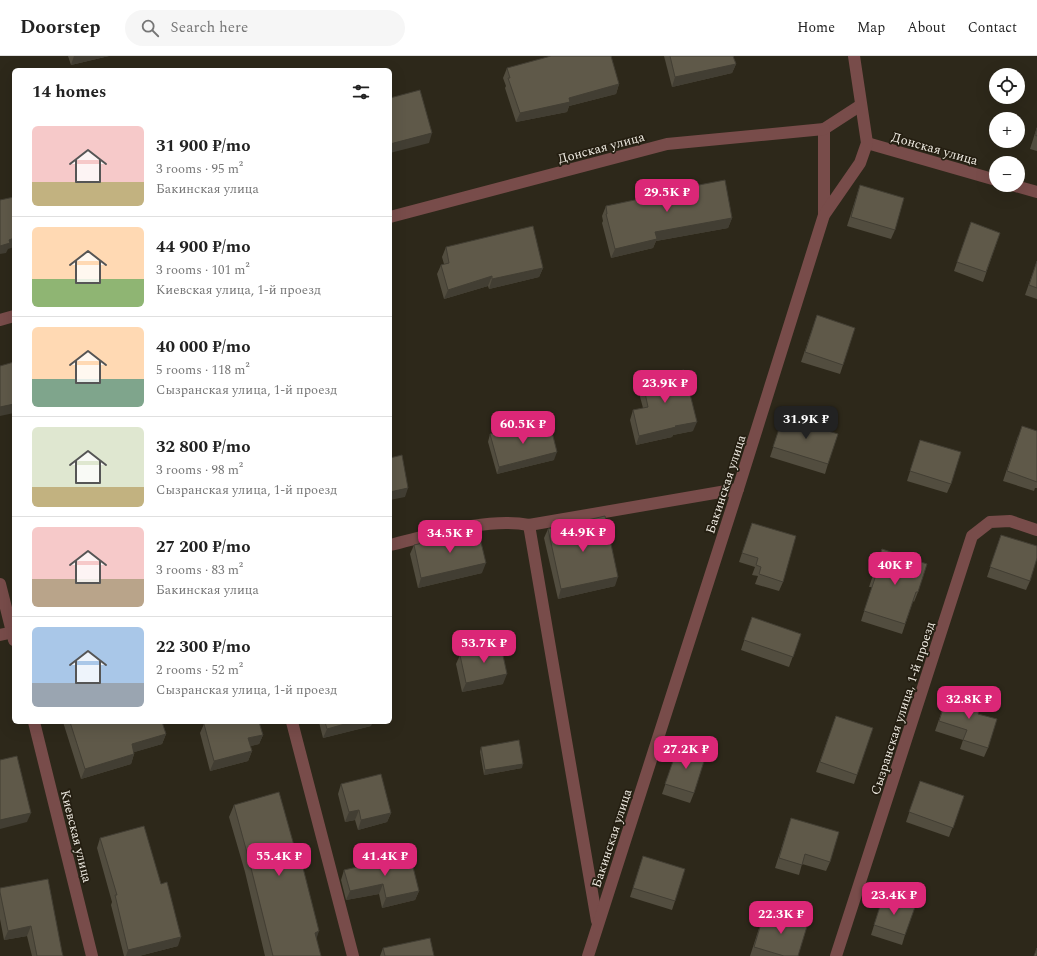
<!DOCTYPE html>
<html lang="en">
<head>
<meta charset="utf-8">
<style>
	body { margin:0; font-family:Spectral,serif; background:#f6f6f6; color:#222; height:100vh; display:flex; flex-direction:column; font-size:15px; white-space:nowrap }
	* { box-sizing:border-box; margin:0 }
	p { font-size:13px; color:#767676 }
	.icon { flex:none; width:22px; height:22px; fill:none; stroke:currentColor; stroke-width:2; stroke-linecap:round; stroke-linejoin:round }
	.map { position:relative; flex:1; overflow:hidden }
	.side { position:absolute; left:12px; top:12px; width:380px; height:656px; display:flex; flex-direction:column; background:#fff; border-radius:6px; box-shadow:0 4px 16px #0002 }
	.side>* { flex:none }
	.fabs { position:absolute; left:989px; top:12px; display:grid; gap:8px }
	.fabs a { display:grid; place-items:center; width:36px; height:36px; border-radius:50%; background:#fff; box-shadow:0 4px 16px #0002; font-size:20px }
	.price { position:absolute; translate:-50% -34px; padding:0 9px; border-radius:8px; background:#db2777; color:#fff; font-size:13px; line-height:26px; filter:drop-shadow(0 1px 2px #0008) }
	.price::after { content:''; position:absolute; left:50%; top:24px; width:12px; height:9px; margin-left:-6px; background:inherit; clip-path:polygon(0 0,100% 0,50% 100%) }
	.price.active { background:#222; color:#fff }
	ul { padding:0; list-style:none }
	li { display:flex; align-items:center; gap:12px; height:100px; padding:0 20px }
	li+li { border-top:1px solid #e0e0e0 }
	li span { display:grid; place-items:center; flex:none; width:112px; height:80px; border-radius:6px; color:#555 }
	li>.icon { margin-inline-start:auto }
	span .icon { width:48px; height:48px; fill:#fffc; stroke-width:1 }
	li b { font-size:17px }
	h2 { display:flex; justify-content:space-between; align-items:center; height:48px; padding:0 20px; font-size:17px }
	header { display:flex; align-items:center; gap:24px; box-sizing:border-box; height:56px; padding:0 20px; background:#fff; border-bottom:1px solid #e0e0e0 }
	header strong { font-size:19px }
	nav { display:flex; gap:22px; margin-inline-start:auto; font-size:14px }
	.search { width:280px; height:36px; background:#f6f6f6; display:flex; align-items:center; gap:10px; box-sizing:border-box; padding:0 14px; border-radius:22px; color:#767676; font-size:15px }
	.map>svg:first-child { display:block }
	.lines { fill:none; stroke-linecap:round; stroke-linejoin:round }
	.minor { stroke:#784c4a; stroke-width:12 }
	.wall { fill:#524d3f }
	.shaded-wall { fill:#423e33 }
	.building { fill:#5f5949; stroke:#423e33 }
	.labels { text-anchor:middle; stroke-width:3.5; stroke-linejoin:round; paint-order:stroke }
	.street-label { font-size:13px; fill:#f0ece3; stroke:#241e11 }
</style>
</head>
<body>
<header>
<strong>Doorstep</strong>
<div class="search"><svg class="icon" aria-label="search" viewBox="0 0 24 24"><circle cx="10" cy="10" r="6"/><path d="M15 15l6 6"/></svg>Search here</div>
<nav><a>Home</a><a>Map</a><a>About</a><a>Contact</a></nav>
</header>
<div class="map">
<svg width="1037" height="900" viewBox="0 0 1037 900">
	<rect width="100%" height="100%" fill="#2d281a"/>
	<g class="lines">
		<g class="minor">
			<polyline points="867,87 996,124"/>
			<polyline points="1012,129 1037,136"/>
			<polyline points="824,159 824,73 861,49"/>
			<polyline points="390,161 667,88 824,73"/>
			<polyline points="0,264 14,260"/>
			<polyline points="529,469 597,865"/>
			<path d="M390,489C432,479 487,461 529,469L738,433"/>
			<polyline points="0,528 14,584"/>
			<polyline points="0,579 14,576"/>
			<polyline points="34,666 92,900"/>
			<polyline points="292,666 353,900"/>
			<polyline points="588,900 738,433 824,159 860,107 867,87 854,0"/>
			<polyline points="836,900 972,480 990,466 1010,465 1037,474"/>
		</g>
	</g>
	<g class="wall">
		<polygon points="68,0 109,0 71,9"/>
		<polygon points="664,0 733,0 736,8 732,17 672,31"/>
		<polygon points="507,12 619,28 616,38 569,50 567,56 516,66 505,32 506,30 503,22"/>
		<polygon points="1037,71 1037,95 1030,93"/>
		<polygon points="860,129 895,174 891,183 847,170"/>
		<polygon points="678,133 732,162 728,172 656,185 653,192 611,202 602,167 603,165 602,160 606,150 677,135"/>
		<polygon points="971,166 1000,177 983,226 954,215"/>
		<polygon points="446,191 543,212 539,221 489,233 488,230 444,243 437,218 441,209 444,208 442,201"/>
		<polygon points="1037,205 1037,243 1025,239"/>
		<polygon points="817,259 843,309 840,318 801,306"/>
		<polygon points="642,323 693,375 673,379 672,381 636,389 630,364 633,354 643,352 638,333"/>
		<polygon points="783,361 828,408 825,418 770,401"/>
		<polygon points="1037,375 1037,432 1035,432 1034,435 1003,425 1018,380"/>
		<polygon points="490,378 554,404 497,418 488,386"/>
		<polygon points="920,384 951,428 947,437 907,425"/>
		<polygon points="752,467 783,526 779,535 755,528 758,520 752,519 755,511 739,506"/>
		<polygon points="548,473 615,530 558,543 544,482"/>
		<polygon points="1001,479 1030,525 1026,534 987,521"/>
		<polygon points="414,489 482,517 418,532 410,498"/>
		<polygon points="882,493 918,536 914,546 913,545 902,578 861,565 872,531 869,531"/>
		<polygon points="752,561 801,578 789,611 741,594"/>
		<polygon points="460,599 503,628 462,636 456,608"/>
		<polygon points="948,638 978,658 988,692 984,701 960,693 963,684 935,675"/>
		<polygon points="836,660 857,719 854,728 816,716"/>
		<polygon points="63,666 162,666 166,678 162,688 134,696 134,698 131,708 81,723"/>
		<polygon points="319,666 372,666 371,670 323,682"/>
		<polygon points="204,668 263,679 259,688 250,690 252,695 248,705 210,715 200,677"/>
		<polygon points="481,691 522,712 484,719 480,696"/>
		<polygon points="678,691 694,737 690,747 662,738"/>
		<polygon points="920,725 964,740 949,781 906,766"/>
		<polygon points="341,728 391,757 387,766 358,774 355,764 345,766 338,738"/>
		<polygon points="234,749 316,883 321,900 265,900 245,816 229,761"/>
		<polygon points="791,762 830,806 826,815 802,808 799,819 775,812"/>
		<polygon points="100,782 178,890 139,900 124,900 111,849 112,846 97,792"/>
		<polygon points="643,800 675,845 672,854 630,841"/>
		<polygon points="344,814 419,835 415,844 382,852 379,838 346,844 341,824"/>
		<polygon points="0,832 63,900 32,900 27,880 4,884 0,863"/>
		<polygon points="883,841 905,879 902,889 871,879"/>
		<polygon points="765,854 798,900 750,900"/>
		<polygon points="383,892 434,900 380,900"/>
	</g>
	<g class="shaded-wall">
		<polygon points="74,0 109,0 71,9"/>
		<polygon points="736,8 732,17 672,31 675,21"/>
		<polygon points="619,28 616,38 569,50 567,56 516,66 520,57 569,42"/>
		<polygon points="432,77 429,87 390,97 390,88"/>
		<polygon points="732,162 728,172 656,185 653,192 611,202 615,193 655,176"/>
		<polygon points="14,182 14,191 8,193 6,197 0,198 0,190 9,184"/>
		<polygon points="543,212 539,221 489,233 492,223"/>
		<polygon points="492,220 488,230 444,243 448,234"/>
		<polygon points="14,348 14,357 0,360 0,351"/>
		<polygon points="697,366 693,375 673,379 672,381 636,389 639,380 675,370"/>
		<polygon points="557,396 554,404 497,418 499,411"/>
		<polygon points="408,432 405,441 390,444 390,436"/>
		<polygon points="486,507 482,517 418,532 421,522"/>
		<polygon points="618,521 615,530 558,543 561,533"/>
		<polygon points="507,618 503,628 462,636 466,627"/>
		<polygon points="352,666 372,666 371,670 323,682 327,673"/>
		<polygon points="166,678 162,688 128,698 132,688"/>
		<polygon points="263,679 259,688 245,692 248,682"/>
		<polygon points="252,695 248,705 210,715 214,705"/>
		<polygon points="134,698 131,708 81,723 85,713"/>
		<polygon points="523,708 522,712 484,719 485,714"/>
		<polygon points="359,754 355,764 345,766 349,756"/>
		<polygon points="31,757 27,766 0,773 0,764"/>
		<polygon points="391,757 387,766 358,774 361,764"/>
		<polygon points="383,828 379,838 346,844 350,835"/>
		<polygon points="419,835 415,844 382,852 386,842"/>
		<polygon points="31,870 27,880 4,884 8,875"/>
		<polygon points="319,875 315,887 315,877"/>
		<polygon points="181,881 178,890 139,900 126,900 128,894"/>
	</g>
	<g class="building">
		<polygon points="551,0 611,0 619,28 569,42 570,46 520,57 508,22 510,22 507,12"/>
		<polygon points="670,0 733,0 736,8 675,21"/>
		<polygon points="420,34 432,77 390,88 390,42"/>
		<polygon points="1037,72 1037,80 1035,79"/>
		<polygon points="725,124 732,162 655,176 657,183 615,193 606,158 607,158 606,150 678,135 678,133"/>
		<polygon points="860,129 904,142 895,174 851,161"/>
		<polygon points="14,141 14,182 9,184 10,187 0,190 0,144"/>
		<polygon points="971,166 1000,177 986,216 957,206"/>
		<polygon points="533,170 543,212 492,223 492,220 448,234 441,209 449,207 446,191"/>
		<polygon points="1037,205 1037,232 1029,229"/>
		<polygon points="817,259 855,272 843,309 805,296"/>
		<polygon points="14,306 14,348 0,351 0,310"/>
		<polygon points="684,314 697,366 675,370 676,371 639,380 633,354 648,351 642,323"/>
		<polygon points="783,361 838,378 828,408 773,391"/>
		<polygon points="550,368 557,396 499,411 490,378 518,371 520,376"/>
		<polygon points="1022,370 1037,375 1037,426 1007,415"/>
		<polygon points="920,384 961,396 951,428 910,415"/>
		<polygon points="402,399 408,432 390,436 390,402"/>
		<polygon points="605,460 618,521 561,533 548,473"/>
		<polygon points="752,467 796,480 783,526 759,518 761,511 756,509 758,502 742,497"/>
		<polygon points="478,474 486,507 421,522 414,489"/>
		<polygon points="1001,479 1037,490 1037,502 1030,525 990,511"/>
		<polygon points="882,493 927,508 918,536 916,536 905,568 864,555 875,522 873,521"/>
		<polygon points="752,561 801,578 793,601 744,584"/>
		<polygon points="501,590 507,618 466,627 460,599"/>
		<polygon points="948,638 981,649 978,658 997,663 988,692 963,684 967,674 939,665"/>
		<polygon points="836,660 873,672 857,719 820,706"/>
		<polygon points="70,666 162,666 166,678 132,688 134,698 85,713"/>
		<polygon points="210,666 259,666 263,679 248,682 252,695 214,705 204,668"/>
		<polygon points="325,666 352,666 327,673"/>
		<polygon points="519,684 523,708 485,714 481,691"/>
		<polygon points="678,691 706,699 694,737 665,728"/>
		<polygon points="17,700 31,757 0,764 0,704"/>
		<polygon points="381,718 391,757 361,764 359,754 349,756 341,728"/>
		<polygon points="920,725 964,740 953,772 909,756"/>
		<polygon points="279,736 295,793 298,792 319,875 315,877 321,900 273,900 249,804 234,749"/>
		<polygon points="791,762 839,776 830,806 805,798 802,809 779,802"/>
		<polygon points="144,770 161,828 167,826 181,881 128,894 115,839 117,839 100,782"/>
		<polygon points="410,799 419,835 386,842 383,828 350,835 344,814"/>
		<polygon points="643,800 685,813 675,845 633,832"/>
		<polygon points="48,823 62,896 63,900 37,900 31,870 8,875 0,836 0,832"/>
		<polygon points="883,841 915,851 905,879 874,869"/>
		<polygon points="765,854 808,867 798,900 784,900 754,891"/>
		<polygon points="430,882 434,900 385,900 383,892"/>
		<polygon points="1037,892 1037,900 1034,900"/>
	</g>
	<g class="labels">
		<g class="street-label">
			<text transform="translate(601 91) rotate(-15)" y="5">Донская улица</text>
			<text transform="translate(935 92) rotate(16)" y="5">Донская улица</text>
			<text transform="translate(725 428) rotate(-72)" y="5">Бакинская улица</text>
			<text transform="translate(902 652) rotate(-72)" y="5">Сызранская улица, 1-й проезд</text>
			<text transform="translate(77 780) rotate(76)" y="5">Киевская улица</text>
			<text transform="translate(611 782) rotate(-72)" y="5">Бакинская улица</text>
		</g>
	</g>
</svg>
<div class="fabs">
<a><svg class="icon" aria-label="locate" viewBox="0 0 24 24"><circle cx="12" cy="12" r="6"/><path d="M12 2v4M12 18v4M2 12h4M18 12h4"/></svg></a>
<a>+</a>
<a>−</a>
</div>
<b class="price" style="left:667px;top:157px">29.5K ₽</b>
<b class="price" style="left:665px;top:348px">23.9K ₽</b>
<b class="price active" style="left:806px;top:384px">31.9K ₽</b>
<b class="price" style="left:523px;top:389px">60.5K ₽</b>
<b class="price" style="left:583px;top:497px">44.9K ₽</b>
<b class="price" style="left:450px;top:498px">34.5K ₽</b>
<b class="price" style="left:895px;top:530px">40K ₽</b>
<b class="price" style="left:484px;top:608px">53.7K ₽</b>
<b class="price" style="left:969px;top:664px">32.8K ₽</b>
<b class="price" style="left:686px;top:714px">27.2K ₽</b>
<b class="price" style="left:279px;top:821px">55.4K ₽</b>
<b class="price" style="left:385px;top:821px">41.4K ₽</b>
<b class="price" style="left:894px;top:860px">23.4K ₽</b>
<b class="price" style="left:781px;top:879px">22.3K ₽</b>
<section class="side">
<h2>14 homes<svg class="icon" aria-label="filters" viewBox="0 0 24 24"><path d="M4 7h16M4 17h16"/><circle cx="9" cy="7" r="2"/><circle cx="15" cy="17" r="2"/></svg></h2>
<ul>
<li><span style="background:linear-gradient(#f6c9c9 70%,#c2b280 0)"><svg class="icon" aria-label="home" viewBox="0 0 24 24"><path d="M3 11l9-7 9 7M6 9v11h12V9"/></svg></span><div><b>31 900 ₽/mo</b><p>3 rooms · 95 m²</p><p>Бакинская улица</p></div></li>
<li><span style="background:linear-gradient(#ffd9b3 65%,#8fb573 0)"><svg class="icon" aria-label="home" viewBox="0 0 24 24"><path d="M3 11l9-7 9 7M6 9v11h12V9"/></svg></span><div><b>44 900 ₽/mo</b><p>3 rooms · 101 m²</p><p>Киевская улица, 1-й проезд</p></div></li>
<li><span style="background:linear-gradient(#ffd9b3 65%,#7fa58c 0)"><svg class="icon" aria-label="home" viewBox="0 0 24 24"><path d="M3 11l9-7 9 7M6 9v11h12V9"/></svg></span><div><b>40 000 ₽/mo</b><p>5 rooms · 118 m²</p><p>Сызранская улица, 1-й проезд</p></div></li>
<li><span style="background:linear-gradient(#dfe7d0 75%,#c2b280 0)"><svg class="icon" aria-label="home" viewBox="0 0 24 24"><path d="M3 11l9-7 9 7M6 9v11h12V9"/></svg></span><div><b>32 800 ₽/mo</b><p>3 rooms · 98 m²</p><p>Сызранская улица, 1-й проезд</p></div></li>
<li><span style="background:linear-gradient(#f6c9c9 65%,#b9a48a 0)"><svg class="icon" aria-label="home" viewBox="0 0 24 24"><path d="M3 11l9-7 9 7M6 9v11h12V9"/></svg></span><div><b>27 200 ₽/mo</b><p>3 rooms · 83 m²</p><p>Бакинская улица</p></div></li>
<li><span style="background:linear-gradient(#a9c7e8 70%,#9aa5b1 0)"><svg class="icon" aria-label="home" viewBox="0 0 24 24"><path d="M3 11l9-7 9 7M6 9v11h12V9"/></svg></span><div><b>22 300 ₽/mo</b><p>2 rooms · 52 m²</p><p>Сызранская улица, 1-й проезд</p></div></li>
</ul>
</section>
</div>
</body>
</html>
